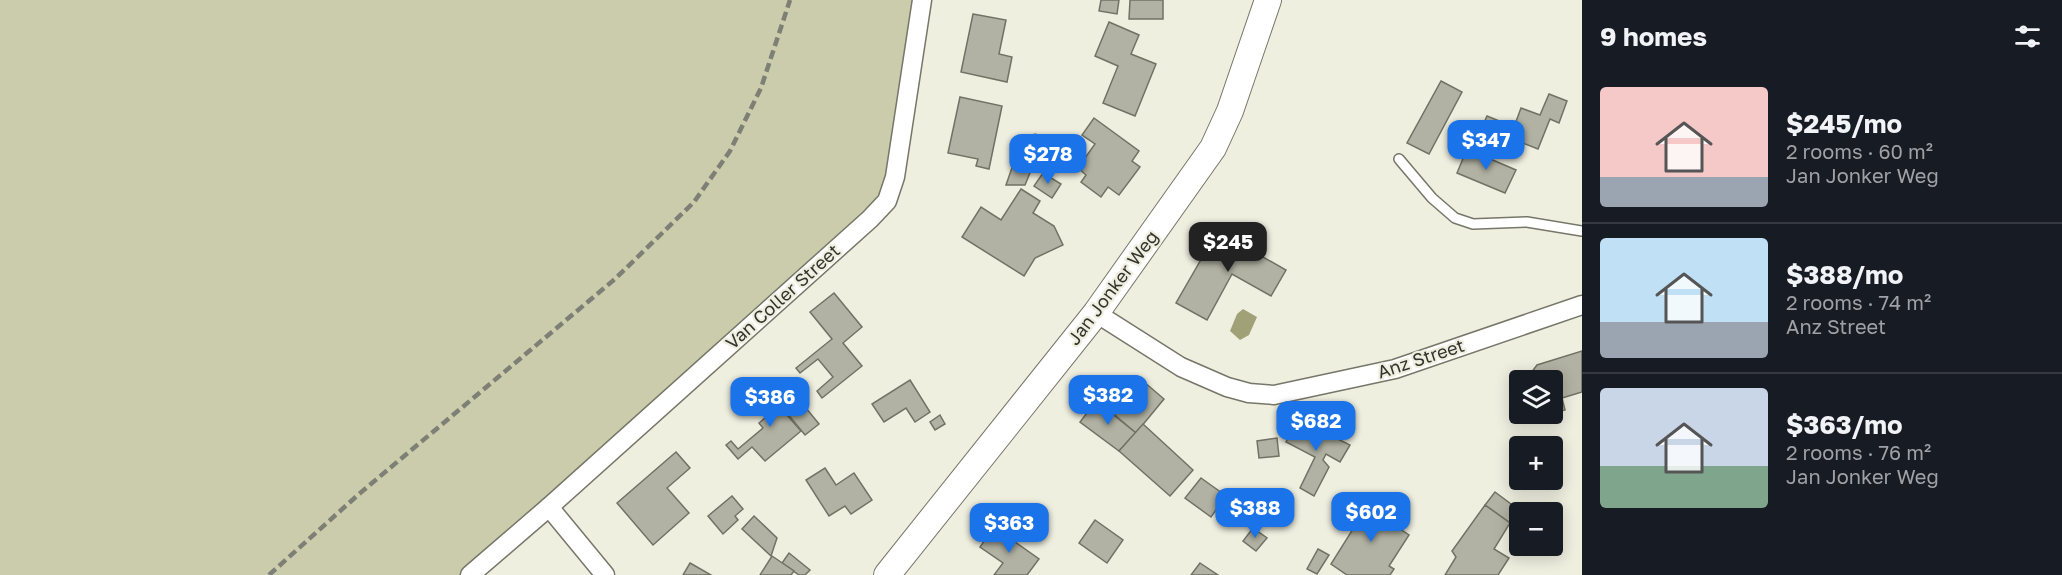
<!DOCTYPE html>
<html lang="en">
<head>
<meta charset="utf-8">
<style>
	body { margin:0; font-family:"Golos Text",sans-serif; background:#242831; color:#f1f3f6; height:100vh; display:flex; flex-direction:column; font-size:22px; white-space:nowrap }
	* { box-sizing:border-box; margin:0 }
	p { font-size:20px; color:#9ea1a6 }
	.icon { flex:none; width:33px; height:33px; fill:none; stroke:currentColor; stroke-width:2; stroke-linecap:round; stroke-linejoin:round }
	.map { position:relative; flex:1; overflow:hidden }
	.details { display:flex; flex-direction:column; background:#171b24; width:480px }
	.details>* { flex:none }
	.tools { position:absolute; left:1509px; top:370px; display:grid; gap:12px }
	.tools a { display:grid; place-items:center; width:54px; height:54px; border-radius:6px; background:#171b24; box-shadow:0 3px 15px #0003; font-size:30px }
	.price { position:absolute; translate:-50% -51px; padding:0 14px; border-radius:12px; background:#1a73e8; color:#fff; font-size:20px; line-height:39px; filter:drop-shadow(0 2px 3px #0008) }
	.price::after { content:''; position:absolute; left:50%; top:36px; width:18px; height:14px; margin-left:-9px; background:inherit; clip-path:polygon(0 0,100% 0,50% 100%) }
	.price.on { background:#222; color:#fff }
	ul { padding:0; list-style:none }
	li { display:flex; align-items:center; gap:18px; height:150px; padding:0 18px }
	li+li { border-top:2px solid #363941 }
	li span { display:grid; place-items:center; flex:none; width:168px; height:120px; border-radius:6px; color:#555 }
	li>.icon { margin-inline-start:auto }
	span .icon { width:72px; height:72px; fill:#fffc; stroke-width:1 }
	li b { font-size:26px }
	h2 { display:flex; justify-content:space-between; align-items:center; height:72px; padding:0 18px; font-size:26px }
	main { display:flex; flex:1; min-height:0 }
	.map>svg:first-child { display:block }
	.green { fill:#cbccab }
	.water { fill:#a0a176 }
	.building { fill:#b1b2a3; stroke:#717264; stroke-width:1.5 }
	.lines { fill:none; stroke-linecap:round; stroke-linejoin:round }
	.lane-casing { stroke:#767769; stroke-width:12 }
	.street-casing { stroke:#767769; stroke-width:21 }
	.secondary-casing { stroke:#767769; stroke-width:28 }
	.lane { stroke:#fff; stroke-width:9 }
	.street { stroke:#fff; stroke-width:18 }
	.secondary { stroke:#fff; stroke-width:26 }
	.rail { stroke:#7e7f75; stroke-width:4.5; stroke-dasharray:9 4.5; stroke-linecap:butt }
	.labels { text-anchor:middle; stroke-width:4.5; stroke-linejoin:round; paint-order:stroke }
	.street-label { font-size:18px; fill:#33342e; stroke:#efefe0 }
</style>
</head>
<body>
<main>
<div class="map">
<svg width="1582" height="575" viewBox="0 0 1582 575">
	<rect width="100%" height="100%" fill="#efefe0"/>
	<polygon class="green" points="0,0 922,0 887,201 470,575 0,575"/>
	<g class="water">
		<polygon points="1036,133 1043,140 1037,159 1027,164 1020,158 1025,136"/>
		<polygon points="1243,309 1257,317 1249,335 1240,340 1230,331 1237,314"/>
	</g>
	<g class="building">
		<polygon points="1101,0 1119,0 1117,14 1099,11"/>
		<polygon points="1130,0 1163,0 1163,19 1129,19"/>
		<polygon points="973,14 1006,20 999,54 1012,57 1007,82 961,72"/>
		<polygon points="1109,22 1139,35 1131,54 1156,64 1135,116 1103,103 1118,66 1095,56"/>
		<polygon points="1441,81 1462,92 1429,154 1407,143"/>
		<polygon points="1549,94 1567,101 1559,123 1550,119 1538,149 1482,127 1487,116 1514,127 1521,108 1540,115"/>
		<polygon points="960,97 1002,106 989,169 976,166 978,159 948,153"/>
		<polygon points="1094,118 1139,151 1132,161 1140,167 1119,195 1108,187 1101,197 1081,182 1086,175 1078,168 1095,144 1082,135"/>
		<polygon points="1467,149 1516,170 1505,193 1457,173"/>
		<polygon points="1014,162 1032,168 1025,185 1006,185"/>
		<polygon points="1043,173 1061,184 1052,198 1034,186"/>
		<polygon points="1021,189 1040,201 1033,213 1054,226 1063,245 1035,258 1024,276 962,237 981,207 1001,220"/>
		<polygon points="1232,227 1252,239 1247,248 1286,270 1271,296 1232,274 1207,320 1176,303 1214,237 1223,242"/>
		<polygon points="834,293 862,327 843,343 862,366 822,398 817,391 833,377 818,359 800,373 796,368 832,339 810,312"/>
		<polygon points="1582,351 1582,392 1562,398 1565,410 1552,413 1552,381 1525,381 1537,365"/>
		<polygon points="1137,376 1164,399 1136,433 1109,410"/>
		<polygon points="910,380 930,412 915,422 906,408 884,422 872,404"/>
		<polygon points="775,384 788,399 779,406 801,431 765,461 752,447 738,459 726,445 731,441 738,449 763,428 759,423 772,412 759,398"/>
		<polygon points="1096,401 1136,433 1119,451 1080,422"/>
		<polygon points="801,402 819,424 805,435 787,413"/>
		<polygon points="940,415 945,424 935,430 930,422"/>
		<polygon points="1298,419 1350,445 1340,462 1326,454 1323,460 1329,467 1314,496 1300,488 1315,457 1286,442"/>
		<polygon points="1143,424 1193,470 1170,496 1119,451"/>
		<polygon points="1277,438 1279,456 1259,458 1257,441"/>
		<polygon points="676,452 690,468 667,488 689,513 653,545 617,503"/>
		<polygon points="825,468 836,485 854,473 872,500 851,514 845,506 829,516 806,480"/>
		<polygon points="1201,478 1226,496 1211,517 1185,498"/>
		<polygon points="1495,492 1519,510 1510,523 1485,505"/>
		<polygon points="1375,494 1390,504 1382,517 1409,535 1389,566 1394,569 1390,575 1347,575 1331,564"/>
		<polygon points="732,496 743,509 735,516 738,520 723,534 708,516"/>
		<polygon points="1485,505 1510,523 1494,549 1509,558 1498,575 1445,575 1456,557 1452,551"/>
		<polygon points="754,516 777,538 771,556 742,529"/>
		<polygon points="1095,520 1123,540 1107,563 1079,543"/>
		<polygon points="994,527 1039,559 1027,575 994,575 1003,563 980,547"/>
		<polygon points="1253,528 1267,538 1256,551 1243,541"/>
		<polygon points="1318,549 1329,555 1317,574 1307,569"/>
		<polygon points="789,553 810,570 805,575 799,575 782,563"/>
		<polygon points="772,556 794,571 791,575 760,575"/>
		<polygon points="690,563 711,575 683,575"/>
		<polygon points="1200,563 1218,575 1191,575"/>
	</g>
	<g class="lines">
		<g class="lane-casing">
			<polyline id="lane" points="1399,159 1432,198 1455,218 1473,224 1527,222 1582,231"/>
		</g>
		<g class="street-casing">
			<g id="street">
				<polyline points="1096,313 1181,367 1227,387 1249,393 1274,395 1395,369 1582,305"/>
				<polyline points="549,507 605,575"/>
				<polyline points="470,575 549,507 870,219 887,201 895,177 922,0"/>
			</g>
		</g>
		<g class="secondary-casing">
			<polyline id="secondary" points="887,575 1096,313 1213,148 1230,111 1268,0"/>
		</g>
		<use href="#lane" class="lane"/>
		<use href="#street" class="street"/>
		<use href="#secondary" class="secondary"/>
		<polyline class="rail" points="269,575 359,494 615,279 694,202 730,151 761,88 790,0"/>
	</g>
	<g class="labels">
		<g class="street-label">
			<text transform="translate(1113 288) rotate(-53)" y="6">Jan Jonker Weg</text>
			<text transform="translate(783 297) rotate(-42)" y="6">Van Coller Street</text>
			<text transform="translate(1421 359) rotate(-18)" y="6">Anz Street</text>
		</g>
	</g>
</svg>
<div class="tools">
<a><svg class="icon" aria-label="layers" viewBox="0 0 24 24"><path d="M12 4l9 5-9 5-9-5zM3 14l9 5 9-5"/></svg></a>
<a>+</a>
<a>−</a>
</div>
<b class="price" style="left:1486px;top:171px">$347</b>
<b class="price" style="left:1048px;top:185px">$278</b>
<b class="price on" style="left:1228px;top:273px">$245</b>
<b class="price" style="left:1108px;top:426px">$382</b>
<b class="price" style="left:770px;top:428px">$386</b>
<b class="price" style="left:1316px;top:452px">$682</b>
<b class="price" style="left:1255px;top:539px">$388</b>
<b class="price" style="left:1371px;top:543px">$602</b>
<b class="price" style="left:1009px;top:554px">$363</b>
</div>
<section class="details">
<h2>9 homes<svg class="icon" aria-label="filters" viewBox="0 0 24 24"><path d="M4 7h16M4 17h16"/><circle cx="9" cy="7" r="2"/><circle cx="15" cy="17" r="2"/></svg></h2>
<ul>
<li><span style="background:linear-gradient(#f6c9c9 75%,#9aa5b1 0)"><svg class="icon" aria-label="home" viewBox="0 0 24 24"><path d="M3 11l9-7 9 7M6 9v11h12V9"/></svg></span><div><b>$245/mo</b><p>2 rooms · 60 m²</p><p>Jan Jonker Weg</p></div></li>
<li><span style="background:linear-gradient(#bfe0f5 70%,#9aa5b1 0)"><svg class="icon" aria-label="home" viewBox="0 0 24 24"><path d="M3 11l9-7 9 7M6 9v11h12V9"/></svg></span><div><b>$388/mo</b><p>2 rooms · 74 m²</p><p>Anz Street</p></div></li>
<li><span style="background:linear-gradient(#c9d6e8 65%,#7fa58c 0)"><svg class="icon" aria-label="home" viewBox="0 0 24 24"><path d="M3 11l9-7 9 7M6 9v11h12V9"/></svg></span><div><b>$363/mo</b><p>2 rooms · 76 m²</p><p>Jan Jonker Weg</p></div></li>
</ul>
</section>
</main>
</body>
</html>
